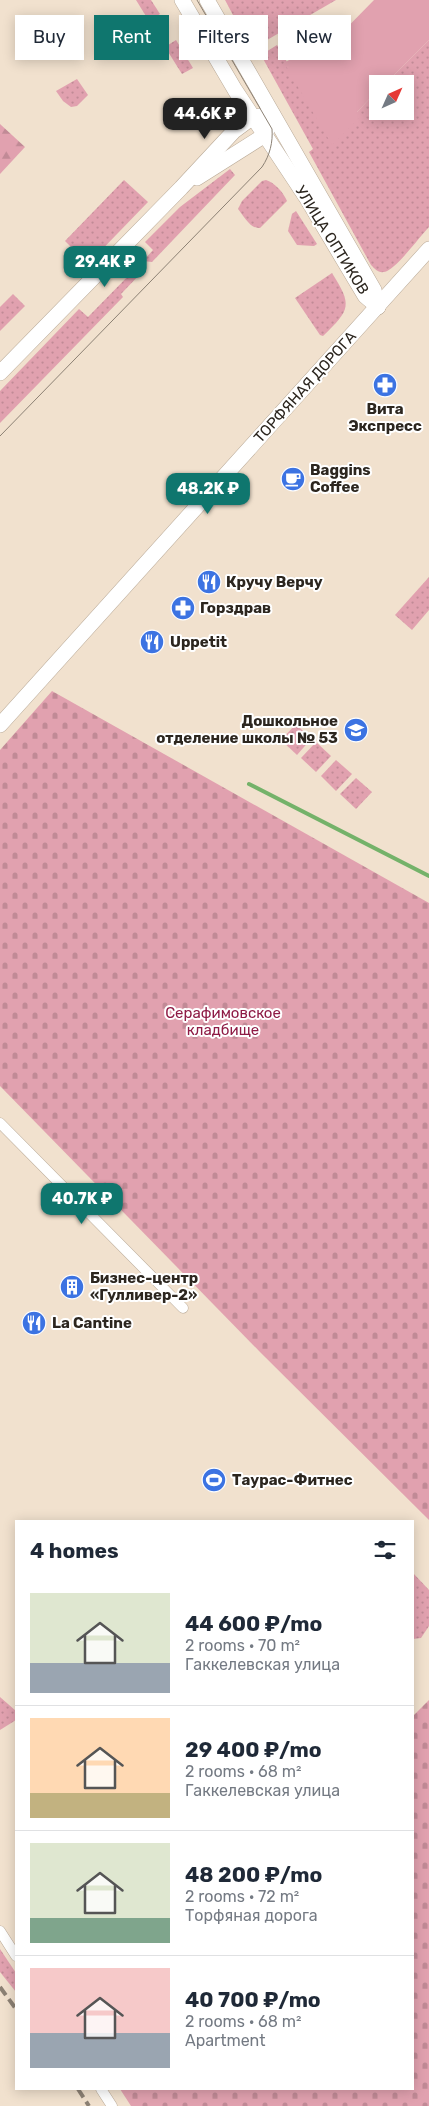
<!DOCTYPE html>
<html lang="en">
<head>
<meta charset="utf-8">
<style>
	body { margin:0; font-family:Rubik,sans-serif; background:#f6f6f7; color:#1f2937; height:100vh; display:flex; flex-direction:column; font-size:19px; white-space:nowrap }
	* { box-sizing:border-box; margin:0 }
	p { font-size:16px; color:#747a83 }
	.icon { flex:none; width:28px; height:28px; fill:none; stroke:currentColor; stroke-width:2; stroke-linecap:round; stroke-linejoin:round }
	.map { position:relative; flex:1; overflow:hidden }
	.side { position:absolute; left:15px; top:1520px; width:399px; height:570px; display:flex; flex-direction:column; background:#fff; border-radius:0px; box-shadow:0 2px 12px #0003 }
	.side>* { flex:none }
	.hud { position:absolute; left:15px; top:15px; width:400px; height:45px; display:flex; gap:10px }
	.needle { width:32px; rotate:45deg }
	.fabs { position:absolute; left:369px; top:75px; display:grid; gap:10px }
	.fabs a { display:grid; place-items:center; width:45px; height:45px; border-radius:0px; background:#fff; box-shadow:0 2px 12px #0003; font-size:25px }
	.price { position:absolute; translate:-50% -42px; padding:0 11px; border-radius:10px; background:#0f766e; color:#fff; font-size:16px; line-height:32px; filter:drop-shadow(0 1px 2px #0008) }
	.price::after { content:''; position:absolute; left:50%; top:30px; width:15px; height:11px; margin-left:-8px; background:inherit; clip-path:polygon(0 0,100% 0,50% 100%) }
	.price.current { background:#222; color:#fff }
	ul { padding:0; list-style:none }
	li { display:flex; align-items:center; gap:15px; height:125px; padding:0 15px }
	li+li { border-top:1px solid #e0e1e3 }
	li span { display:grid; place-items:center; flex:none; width:140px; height:100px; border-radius:0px; color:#555 }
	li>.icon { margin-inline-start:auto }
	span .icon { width:60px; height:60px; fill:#fffc; stroke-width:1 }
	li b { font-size:21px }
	h2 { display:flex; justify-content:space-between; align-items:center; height:60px; padding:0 15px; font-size:21px }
	.pill { padding:0 18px; border-radius:0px; background:#fff; box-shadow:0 2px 12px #0003; font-size:18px; line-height:45px }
	.pill.current { background:#0f766e; color:#fff }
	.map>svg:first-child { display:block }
	.grass { fill:url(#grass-dots) }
	.forest { fill:url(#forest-firs) }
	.cemetery { fill:url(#cemetery-stones) }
	.garden { fill:#e1a1af }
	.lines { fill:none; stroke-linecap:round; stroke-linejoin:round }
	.stream { stroke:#74b269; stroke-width:4 }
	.street-casing { stroke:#b9aa98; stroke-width:11 }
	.secondary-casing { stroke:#b9aa98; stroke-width:16 }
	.street { stroke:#fff; stroke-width:10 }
	.secondary { stroke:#fff; stroke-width:15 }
	.tram { stroke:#8c8174; stroke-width:1 }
	.rail { stroke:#8c8174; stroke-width:4; stroke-dasharray:10 5; stroke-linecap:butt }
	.labels { text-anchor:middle; stroke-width:4; stroke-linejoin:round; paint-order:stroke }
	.street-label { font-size:15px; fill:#2c261f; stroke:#fff }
	.poi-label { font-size:15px; font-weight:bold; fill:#2c261f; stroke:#fff; text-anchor:start }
	.park-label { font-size:15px; fill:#8e1b45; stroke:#fff }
</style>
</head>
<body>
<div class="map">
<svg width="429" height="2106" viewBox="0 0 429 2106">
	<defs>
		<pattern id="grass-dots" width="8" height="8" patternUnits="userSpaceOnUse" patternTransform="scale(1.25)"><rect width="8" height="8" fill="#e1a1af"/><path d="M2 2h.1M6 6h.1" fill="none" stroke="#c18a96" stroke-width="1.8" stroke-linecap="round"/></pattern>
		<pattern id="forest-firs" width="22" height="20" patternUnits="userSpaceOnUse" patternTransform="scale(1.25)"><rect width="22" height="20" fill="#e1a1af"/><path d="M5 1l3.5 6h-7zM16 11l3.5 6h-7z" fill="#c18a96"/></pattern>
		<pattern id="cemetery-stones" width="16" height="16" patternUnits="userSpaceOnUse" patternTransform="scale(1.25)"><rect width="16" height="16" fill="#e1a1af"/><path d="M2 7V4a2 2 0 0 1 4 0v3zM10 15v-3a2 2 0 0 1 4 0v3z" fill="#c18a96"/></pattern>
	</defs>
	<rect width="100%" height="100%" fill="#f1e1ce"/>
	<g class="grass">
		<polygon points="136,0 151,0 160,14 149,21"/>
		<polygon points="225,0 336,0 255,47 249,45"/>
		<polygon points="54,28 62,41 42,51 35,39"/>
		<polygon points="176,40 193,68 182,74 165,47"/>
		<path d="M429,40V227C420,236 395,271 384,272C378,273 375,269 371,265L309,152L313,149L261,55L277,45L287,62L285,63L357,112L377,91L378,111H405V84H385Z"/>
		<polygon points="77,79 88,95 77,106 71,107 63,101 56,91"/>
		<polygon points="230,169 235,175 152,262 143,261 153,250 145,242 180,207"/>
		<polygon points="124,180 148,202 88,264 65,241"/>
		<path d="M266,180C274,182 284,193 287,201L260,228C250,229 244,216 238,209L242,201L262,181Z"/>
		<polygon points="296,211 317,244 314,246 297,245 288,231 292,214"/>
		<polygon points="135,269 144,270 121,294 123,297 0,423 0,391 79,309 88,317"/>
		<path d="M332,273C352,305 351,309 323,336L320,335L295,298Z"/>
		<polygon points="13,294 25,306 0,331 0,307"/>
		<polygon points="429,577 429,610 412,630 395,615"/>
		<polygon points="296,724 311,739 297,755 281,740"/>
		<polygon points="316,742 331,756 316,772 301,758"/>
		<polygon points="336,760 352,774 336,791 321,776"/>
		<polygon points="356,778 372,792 356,809 340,794"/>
		<polygon points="413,1573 429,1590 429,1626 421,1638 413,1639"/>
		<polygon points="0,1697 16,1711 16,1720 0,1730"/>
		<polygon points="0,1949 16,1973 16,1992 0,1972"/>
	</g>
	<polygon class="forest" points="0,124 25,147 0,174"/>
	<g class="cemetery">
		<polygon points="52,691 429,903 429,1520 260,1352 0,1086 0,750"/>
		<polygon points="429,1700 429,2106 131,2106 120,2089 412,2089 412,1717"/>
	</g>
	<polygon class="garden" points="374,0 429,0 429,40 385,84 378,84 377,91 357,112 360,117 332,145 284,63 317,44 323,52"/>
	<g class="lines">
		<polyline class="stream" points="249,784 429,876"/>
		<g class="street-casing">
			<g id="street">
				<polyline points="0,1123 183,1308"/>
				<polyline points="0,1931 16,1956"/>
				<polyline points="101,2089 112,2106"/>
			</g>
		</g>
		<g class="secondary-casing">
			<g id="secondary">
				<polyline points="182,0 235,90 306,197 365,296 378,307"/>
				<polyline points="207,0 374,290 378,307"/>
				<polyline points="197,178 265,135 268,127"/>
				<polyline points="0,373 181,188 234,131 253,117 273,115"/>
				<polyline points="0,725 429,249"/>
			</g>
		</g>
		<use href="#street" class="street"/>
		<use href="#secondary" class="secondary"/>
		<path class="tram" d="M0,436L262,167C270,155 273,142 272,129L197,0"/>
		<g class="rail">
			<polyline points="0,1987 16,2009"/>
			<polyline points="78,2089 89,2106"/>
		</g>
	</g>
	<defs>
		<g id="pharmacy-disc" transform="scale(1.25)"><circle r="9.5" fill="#3c73e2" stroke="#fff"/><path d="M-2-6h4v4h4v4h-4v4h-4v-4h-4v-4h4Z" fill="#fff"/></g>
		<g id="cafe-disc" transform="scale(1.25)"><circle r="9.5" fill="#3c73e2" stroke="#fff"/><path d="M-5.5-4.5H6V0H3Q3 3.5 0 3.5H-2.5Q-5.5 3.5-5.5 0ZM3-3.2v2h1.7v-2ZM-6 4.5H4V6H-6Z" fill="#fff"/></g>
		<g id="restaurant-disc" transform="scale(1.25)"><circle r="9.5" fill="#3c73e2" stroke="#fff"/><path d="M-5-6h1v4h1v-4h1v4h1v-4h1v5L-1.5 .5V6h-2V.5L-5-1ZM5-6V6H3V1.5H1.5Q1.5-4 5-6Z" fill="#fff"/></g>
		<g id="school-disc" transform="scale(1.25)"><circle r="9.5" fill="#3c73e2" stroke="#fff"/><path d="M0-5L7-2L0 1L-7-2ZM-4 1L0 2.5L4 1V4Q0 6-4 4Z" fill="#fff"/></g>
		<g id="building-disc" transform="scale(1.25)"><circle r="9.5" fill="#3c73e2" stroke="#fff"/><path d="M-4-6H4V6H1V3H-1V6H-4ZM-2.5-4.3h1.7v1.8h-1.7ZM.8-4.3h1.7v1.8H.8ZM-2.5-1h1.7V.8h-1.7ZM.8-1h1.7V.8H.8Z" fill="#fff"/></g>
		<g id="stadium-disc" transform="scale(1.25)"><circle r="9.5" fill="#3c73e2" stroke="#fff"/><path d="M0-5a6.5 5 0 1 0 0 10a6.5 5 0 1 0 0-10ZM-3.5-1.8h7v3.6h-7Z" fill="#fff"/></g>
	</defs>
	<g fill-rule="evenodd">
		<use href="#pharmacy-disc" x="385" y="385"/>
		<use href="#cafe-disc" x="293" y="479"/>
		<use href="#restaurant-disc" x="209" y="582"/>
		<use href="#pharmacy-disc" x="183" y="608"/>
		<use href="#restaurant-disc" x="152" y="642"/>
		<use href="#school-disc" x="356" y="730"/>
		<use href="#building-disc" x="72" y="1287"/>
		<use href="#restaurant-disc" x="34" y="1323"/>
		<use href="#stadium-disc" x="214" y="1480"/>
	</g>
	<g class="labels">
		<g class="street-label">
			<text transform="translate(332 240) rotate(58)" y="5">УЛИЦА ОПТИКОВ</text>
			<text transform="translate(305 387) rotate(-48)" y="5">ТОРФЯНАЯ ДОРОГА</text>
		</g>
		<g class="poi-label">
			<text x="385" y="414" text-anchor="middle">Вита<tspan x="385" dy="17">Экспресс</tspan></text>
			<text x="310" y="475">Baggins<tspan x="310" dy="17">Coffee</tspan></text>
			<text x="226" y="587">Кручу Верчу</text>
			<text x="200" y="613">Горздрав</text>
			<text x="170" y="647">Uppetit</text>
			<text x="338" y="726" text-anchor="end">Дошкольное<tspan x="338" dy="17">отделение школы № 53</tspan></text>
			<text x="90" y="1283">Бизнес-центр<tspan x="90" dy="17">«Гулливер-2»</tspan></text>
			<text x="52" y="1328">La Cantine</text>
			<text x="232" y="1485">Таурас-Фитнес</text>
		</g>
		<g class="park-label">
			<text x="223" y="1018">Серафимовское<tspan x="223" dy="17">кладбище</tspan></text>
		</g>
	</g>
</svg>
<div class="fabs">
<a><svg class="needle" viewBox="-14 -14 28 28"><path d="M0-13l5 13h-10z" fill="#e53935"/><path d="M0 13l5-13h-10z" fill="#747a83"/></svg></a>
</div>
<b class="price current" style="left:205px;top:140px">44.6K ₽</b>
<b class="price" style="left:105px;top:288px">29.4K ₽</b>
<b class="price" style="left:208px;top:515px">48.2K ₽</b>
<b class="price" style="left:82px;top:1225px">40.7K ₽</b>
<div class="hud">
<a class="pill">Buy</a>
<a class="pill current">Rent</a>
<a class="pill">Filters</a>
<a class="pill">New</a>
</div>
<section class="side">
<h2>4 homes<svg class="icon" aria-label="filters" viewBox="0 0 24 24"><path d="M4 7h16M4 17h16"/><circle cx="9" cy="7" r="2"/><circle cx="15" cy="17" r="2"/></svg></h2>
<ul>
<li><span style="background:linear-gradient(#dfe7d0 70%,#9aa5b1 0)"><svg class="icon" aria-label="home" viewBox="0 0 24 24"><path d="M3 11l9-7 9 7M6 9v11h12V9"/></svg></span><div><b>44 600 ₽/mo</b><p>2 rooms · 70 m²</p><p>Гаккелевская улица</p></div></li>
<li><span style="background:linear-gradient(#ffd9b3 75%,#c2b280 0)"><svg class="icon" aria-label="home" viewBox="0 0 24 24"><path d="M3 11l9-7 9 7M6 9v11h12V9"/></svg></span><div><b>29 400 ₽/mo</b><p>2 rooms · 68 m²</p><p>Гаккелевская улица</p></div></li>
<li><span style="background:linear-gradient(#dfe7d0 75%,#7fa58c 0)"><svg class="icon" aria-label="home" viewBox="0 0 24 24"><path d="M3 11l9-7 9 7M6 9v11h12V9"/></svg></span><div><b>48 200 ₽/mo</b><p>2 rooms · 72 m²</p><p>Торфяная дорога</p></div></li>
<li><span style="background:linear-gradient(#f6c9c9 65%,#9aa5b1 0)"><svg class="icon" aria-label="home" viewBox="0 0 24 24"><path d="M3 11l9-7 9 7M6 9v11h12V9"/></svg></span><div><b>40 700 ₽/mo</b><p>2 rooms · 68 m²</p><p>Apartment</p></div></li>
</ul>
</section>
</div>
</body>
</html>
